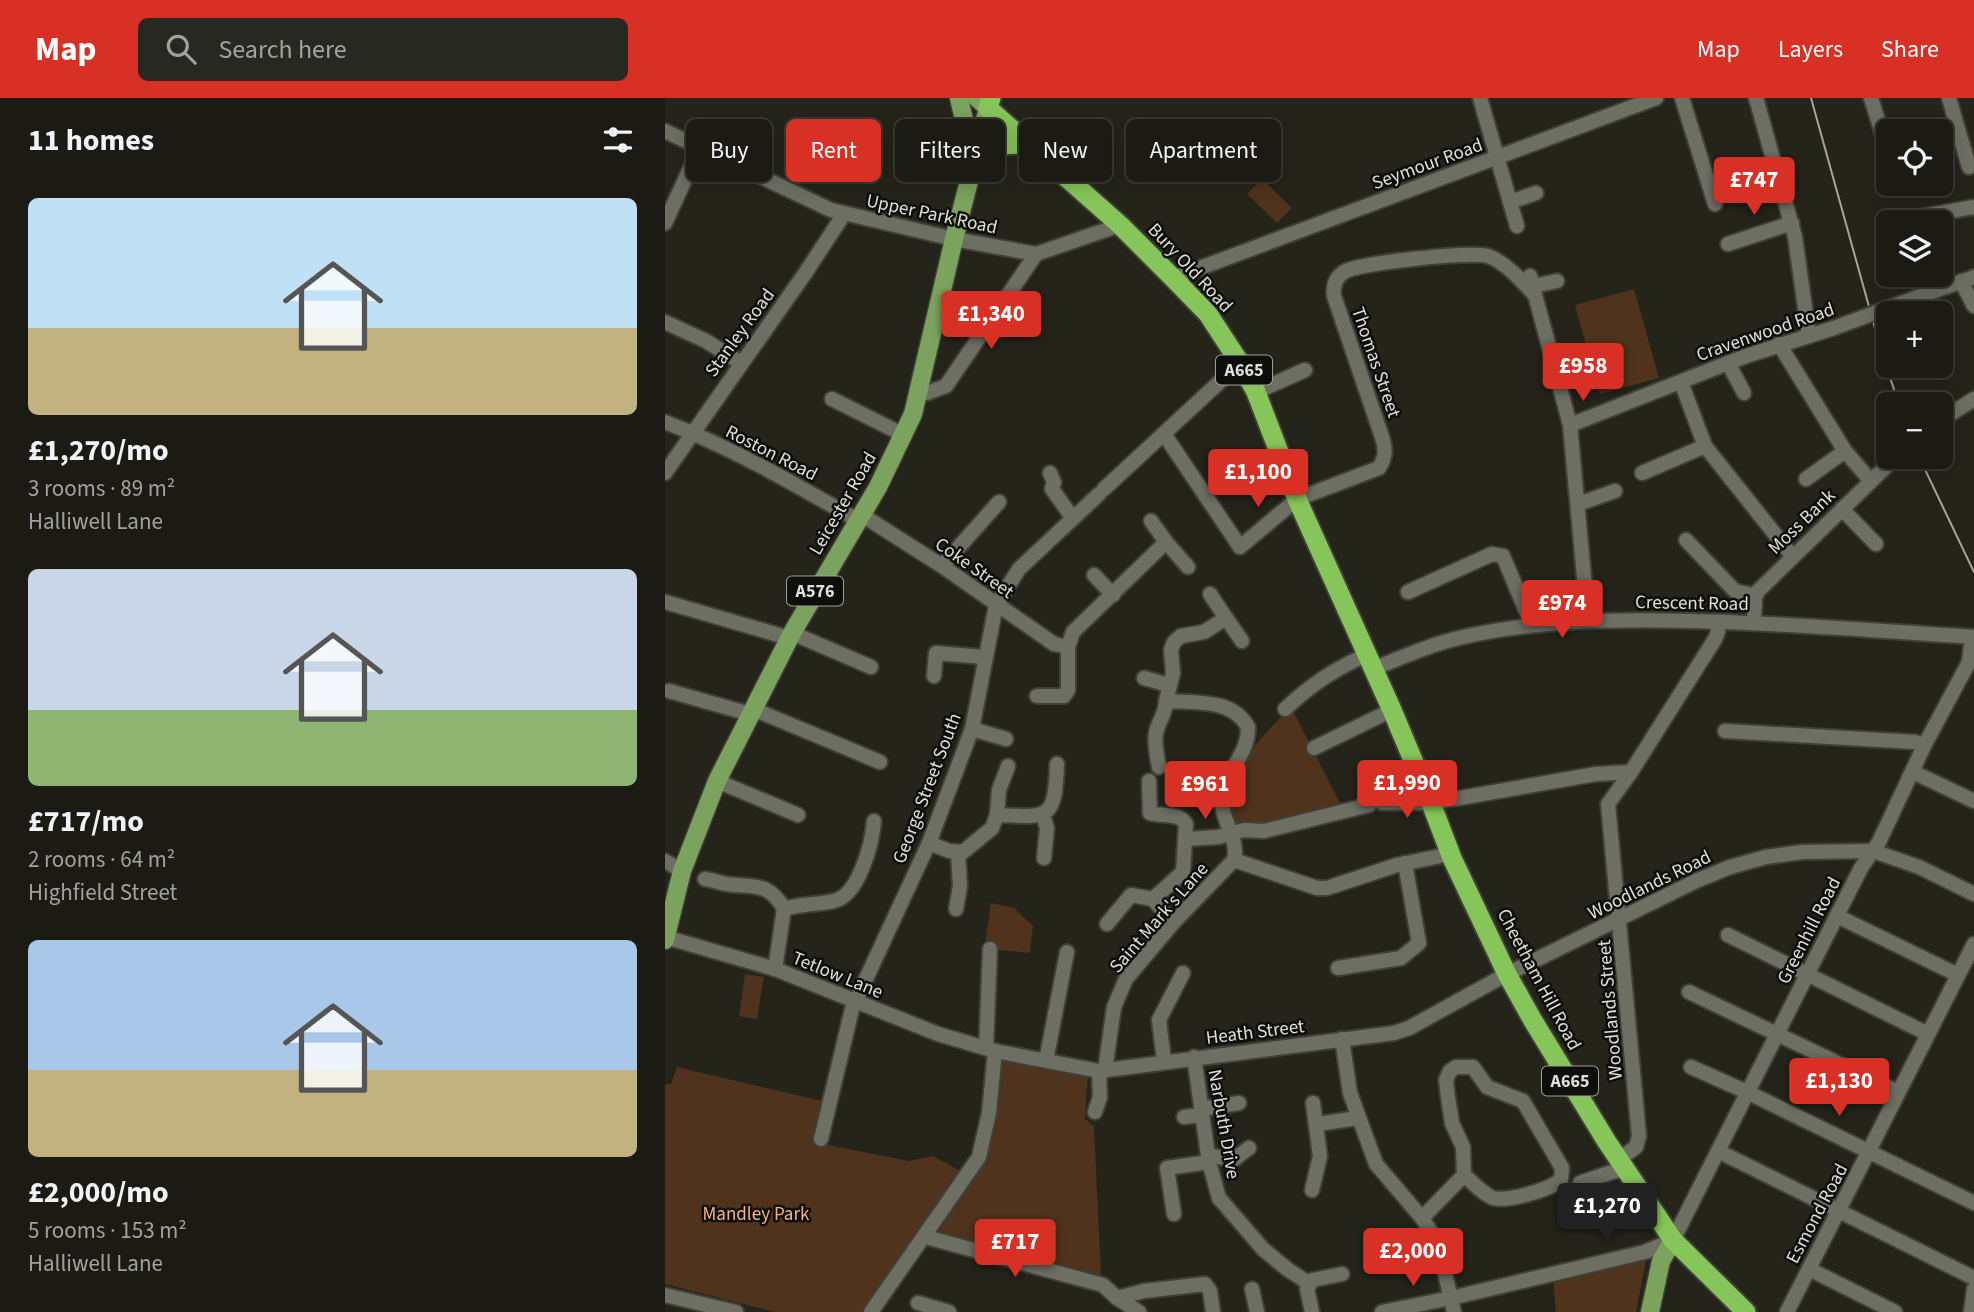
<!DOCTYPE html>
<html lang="en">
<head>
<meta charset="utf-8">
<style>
	body { margin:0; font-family:"Source Sans 3",sans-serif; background:#282822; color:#f1f3f6; height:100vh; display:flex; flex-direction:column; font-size:26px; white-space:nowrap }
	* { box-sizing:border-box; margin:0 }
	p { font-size:23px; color:#a0a1a0 }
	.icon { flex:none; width:38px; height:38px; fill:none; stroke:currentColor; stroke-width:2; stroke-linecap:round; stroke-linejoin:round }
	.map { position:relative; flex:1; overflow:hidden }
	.side { display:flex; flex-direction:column; background:#1b1b14; width:665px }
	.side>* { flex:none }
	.top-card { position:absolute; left:21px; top:21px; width:665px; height:63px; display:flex; gap:14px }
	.controls { position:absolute; left:1211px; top:21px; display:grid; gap:14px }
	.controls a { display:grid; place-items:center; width:77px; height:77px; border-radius:10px; background:#1b1b14; box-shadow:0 4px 18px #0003,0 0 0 2px #393934; font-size:35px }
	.price { position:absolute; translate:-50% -60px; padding:0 16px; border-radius:7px; background:#d93025; color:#fff; font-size:23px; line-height:46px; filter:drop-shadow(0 2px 4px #0008) }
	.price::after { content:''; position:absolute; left:50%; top:42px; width:21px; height:16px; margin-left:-10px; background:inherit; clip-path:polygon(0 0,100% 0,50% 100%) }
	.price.active { background:#222; color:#fff }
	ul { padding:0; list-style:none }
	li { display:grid; align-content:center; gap:14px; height:371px; padding:0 28px }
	li span { display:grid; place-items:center; height:217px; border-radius:10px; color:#555 }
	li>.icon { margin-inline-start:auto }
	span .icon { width:126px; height:126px; fill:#fffc; stroke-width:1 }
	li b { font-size:30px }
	h2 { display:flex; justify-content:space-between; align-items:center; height:84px; padding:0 28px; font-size:30px }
	.tag { padding:0 24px; border-radius:10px; background:#1b1b14; box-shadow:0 4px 18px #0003,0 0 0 2px #393934; font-size:24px; line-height:63px }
	.tag.active { background:#d93025; color:#fff }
	header { display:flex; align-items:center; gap:42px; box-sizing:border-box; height:98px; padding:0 35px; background:#d93025; color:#fff }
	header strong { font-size:33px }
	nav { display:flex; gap:38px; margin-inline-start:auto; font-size:24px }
	.search { width:490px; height:63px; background:#282822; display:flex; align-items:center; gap:18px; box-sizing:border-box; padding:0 24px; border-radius:10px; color:#a0a1a0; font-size:26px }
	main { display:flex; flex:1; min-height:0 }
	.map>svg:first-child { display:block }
	.green { fill:#4f331d }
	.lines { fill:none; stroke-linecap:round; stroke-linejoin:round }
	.minor-casing { stroke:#404038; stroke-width:18 }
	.major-casing { stroke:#404038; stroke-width:21 }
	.highway-casing { stroke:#404038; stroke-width:23 }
	.minor { stroke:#6e6f63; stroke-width:14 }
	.major { stroke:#7ca35d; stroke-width:18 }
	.highway { stroke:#86c559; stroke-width:19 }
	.tram { stroke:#a4a49c; stroke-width:2 }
	.minor-bridge-casing { stroke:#404038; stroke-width:18; stroke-linecap:butt }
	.minor-bridge { stroke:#6e6f63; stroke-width:14 }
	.labels { text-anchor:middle; stroke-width:5; stroke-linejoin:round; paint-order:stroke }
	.shield { fill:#0d0d09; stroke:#a1a19b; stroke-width:2 }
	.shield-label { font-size:18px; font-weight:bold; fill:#e0e0d9 }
	.street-label { font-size:19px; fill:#e0e0d9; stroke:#0d0d09 }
	.park-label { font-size:19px; fill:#f8b37d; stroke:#0d0d09 }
</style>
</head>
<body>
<header>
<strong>Map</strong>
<div class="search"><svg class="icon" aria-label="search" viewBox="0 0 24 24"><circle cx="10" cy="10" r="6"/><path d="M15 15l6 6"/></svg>Search here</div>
<nav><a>Map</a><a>Layers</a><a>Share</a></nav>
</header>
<main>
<section class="side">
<h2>11 homes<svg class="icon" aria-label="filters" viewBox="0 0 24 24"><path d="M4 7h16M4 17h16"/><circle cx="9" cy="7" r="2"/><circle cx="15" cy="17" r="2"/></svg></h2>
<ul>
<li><span style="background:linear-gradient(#bfe0f5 60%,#c2b280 0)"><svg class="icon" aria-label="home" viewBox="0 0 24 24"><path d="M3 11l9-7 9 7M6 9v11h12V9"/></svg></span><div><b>£1,270/mo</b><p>3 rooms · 89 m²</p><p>Halliwell Lane</p></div></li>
<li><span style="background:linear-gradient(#c9d6e8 65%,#8fb573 0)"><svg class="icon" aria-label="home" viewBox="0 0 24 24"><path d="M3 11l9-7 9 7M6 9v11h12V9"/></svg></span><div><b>£717/mo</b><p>2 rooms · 64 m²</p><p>Highfield Street</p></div></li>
<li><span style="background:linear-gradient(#a9c7e8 60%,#c2b280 0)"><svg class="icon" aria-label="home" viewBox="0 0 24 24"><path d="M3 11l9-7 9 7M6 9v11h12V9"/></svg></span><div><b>£2,000/mo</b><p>5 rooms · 153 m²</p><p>Halliwell Lane</p></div></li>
</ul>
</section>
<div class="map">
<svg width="1309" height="1214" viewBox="0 0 1309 1214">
	<rect width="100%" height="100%" fill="#24241a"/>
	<g class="green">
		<polygon points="597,81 627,110 612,125 582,96"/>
		<polygon points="969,191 994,280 935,296 910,207"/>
		<path d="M626,609L677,709C646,717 600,736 570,727C546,686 599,636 626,609Z"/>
		<polygon points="326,805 349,810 368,828 365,855 325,851 320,847"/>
		<polygon points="80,876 99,879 92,921 74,918"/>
		<polygon points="333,961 423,975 420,1021 429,1028 436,1178 273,1135 318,1062"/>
		<polygon points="12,969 157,1003 148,1044 244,1063 268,1058 295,1073 202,1214 110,1214 0,1186 0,986 6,986"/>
		<polygon points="982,1158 971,1214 891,1214 888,1179"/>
	</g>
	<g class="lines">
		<g class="minor-casing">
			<g id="minor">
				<polyline points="815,0 852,128"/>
				<polyline points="1017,0 1050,106"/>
				<polyline points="1091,0 1130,139 1144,238"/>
				<polyline points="1206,0 1218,38 1223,42"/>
				<polyline points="1284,0 1304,69"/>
				<polyline points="0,33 166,112 289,141 371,156 455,127"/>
				<polyline points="1276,35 1293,32"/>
				<polyline points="845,104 871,95"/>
				<polyline points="1253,119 1309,109"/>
				<polyline points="0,125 35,49"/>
				<polyline points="1063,146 1127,125"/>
				<polyline points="865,178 905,327 923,522"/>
				<polyline points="508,180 991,0"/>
				<polyline points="1296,183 1309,208"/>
				<polyline points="868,188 892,183"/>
				<polyline points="1258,197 1309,179"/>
				<polyline points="0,224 41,243 76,265"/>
				<polyline points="1114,246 1180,353 1205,382"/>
				<polyline points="1063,265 1079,295"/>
				<polyline points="1016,284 1040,348 1128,459"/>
				<polyline points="254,292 262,295 281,288 371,156"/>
				<polyline points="591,294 640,272"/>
				<polyline points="167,301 239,337"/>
				<polyline points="1276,322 1309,301"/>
				<path d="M0,324C68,350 131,387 194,423"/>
				<polyline points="905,327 1081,258 1169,230"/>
				<path d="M499,336L575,449L632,401L714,370C721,359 721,351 717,339L669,198C668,188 671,179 679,174C691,165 809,153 823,158C840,164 857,183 869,196"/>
				<polyline points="0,375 141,174 179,116"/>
				<polyline points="385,375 389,384 387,391 407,419"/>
				<polyline points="977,375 1040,348"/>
				<polyline points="1141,381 1180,353"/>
				<polyline points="439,391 575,265"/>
				<polyline points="913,406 950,393"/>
				<polyline points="1177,411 1211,446"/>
				<polyline points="197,417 277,468 389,546 403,549"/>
				<polyline points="486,423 501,444"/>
				<polyline points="1021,442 1070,493 1084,496 1090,500"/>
				<polyline points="277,468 334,404"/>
				<polyline points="429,477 448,497"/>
				<polyline points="743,494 827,456 838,458 867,527"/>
				<polyline points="0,504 124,540"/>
				<polyline points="561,520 577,543"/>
				<polyline points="1089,525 1090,500 1093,493 1231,359"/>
				<polyline points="127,535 206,569"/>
				<path d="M708,571C737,559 767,546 798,539C874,522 949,521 1026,523C1121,525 1215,533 1309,539"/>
				<polyline points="269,578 271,555 319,559"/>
				<polyline points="479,580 504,587"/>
				<polyline points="4,593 85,616"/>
				<polyline points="372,598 399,598 403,592 403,549 408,534 501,444 523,469"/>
				<polyline points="501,603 508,575 506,552 509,544 516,538 539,534 561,520 545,496"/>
				<polyline points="88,611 215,664"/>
				<path d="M620,611C647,586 668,572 701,557"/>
				<polyline points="307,631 341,641"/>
				<polyline points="1060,633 1250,644 1259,648"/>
				<polyline points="649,650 727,612"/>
				<polyline points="1248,674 1309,703"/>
				<polyline points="52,683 133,717"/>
				<polyline points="717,705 766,705 931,676 966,674"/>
				<polyline points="332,717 334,692 343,668"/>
				<polyline points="378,717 382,730 379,760"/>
				<polyline points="521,741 553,739 579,732 599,733 704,707"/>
				<path d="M264,745L284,753L298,754L327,730L332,717C384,719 390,723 392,666"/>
				<polyline points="569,762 652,790 662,790 732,767 785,756"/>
				<polyline points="0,763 17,773"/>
				<path d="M40,781C48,782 55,785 62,786C88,790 104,783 119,811"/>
				<polyline points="488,801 508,825"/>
				<polyline points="291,811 295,788 293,755"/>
				<polyline points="1172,818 1293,877"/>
				<path d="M442,826L466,797L488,801L518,774L521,726C514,714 497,719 485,715L484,683"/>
				<polyline points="1063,837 1263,936"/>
				<polyline points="0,839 110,871 273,936 330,953 434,973 729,935 744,930 842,876 1031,783 1065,769 1101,759 1137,754 1208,753 1254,769 1309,796"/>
				<polyline points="673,870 736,860 754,845 740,765"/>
				<path d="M110,871L119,811C136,805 152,807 169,803C194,797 207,746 209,723"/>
				<polyline points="1024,894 1233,994"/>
				<polyline points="677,941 685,995 711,1066 757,1120 773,1145 789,1214"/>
				<polyline points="321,950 325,851"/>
				<polyline points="529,959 544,1064 554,1100 598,1151 622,1171 645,1186"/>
				<polyline points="381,963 402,854"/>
				<polyline points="499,963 494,922 518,875"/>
				<polyline points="1026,969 1082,994 1309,1105"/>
				<path d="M440,972L449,909L461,881L508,825L569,762C575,740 553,719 557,696C562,672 584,655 583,629C567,600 529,605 501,603C500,619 493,623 491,635C489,646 492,658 494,669"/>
				<polyline points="536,1011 574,1005"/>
				<polyline points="430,1014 435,999 434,973"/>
				<polyline points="519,1019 537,1017"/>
				<polyline points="652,1026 693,1020"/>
				<polyline points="156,1041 187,911 264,745 307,631 331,507 354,471 434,396"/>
				<polyline points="1053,1053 1309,1180"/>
				<polyline points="543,1057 568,1062 584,1050"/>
				<polyline points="953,1062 971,1049 974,1038 943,706 966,674 1050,541 1053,534 1053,524"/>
				<polyline points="915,1085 959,1070"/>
				<polyline points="647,1092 655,1058 648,1005"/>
				<polyline points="509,1116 502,1070 544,1064"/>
				<path d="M757,1120L799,1077L798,1049L787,1025L783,999L781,982L785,973L791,969H808L822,989L858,1003L897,1070L896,1082C886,1091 838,1106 826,1099C816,1094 807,1084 799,1077"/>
				<polyline points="261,1139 438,1187 452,1200 474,1214"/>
				<polyline points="1144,1171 1230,1214"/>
				<polyline points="587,1191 592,1214"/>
				<polyline points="0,1197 71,1214"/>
				<polyline points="452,1200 479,1193 540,1186 545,1193 548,1214"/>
				<polyline points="253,1205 284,1214"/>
				<polyline points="206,1214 314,1059 324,1015 330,953"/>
				<polyline points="647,1214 642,1191 647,1182 677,1176"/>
				<polyline points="717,1214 786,1200 980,1154 1008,1142 1196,770 1214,744 1259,648 1304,564 1307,539"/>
				<polyline points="1122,1214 1309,846"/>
				<polyline points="1306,1214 1309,1191"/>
			</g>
		</g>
		<g class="major-casing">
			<g id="major">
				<polyline points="294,0 308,61"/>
				<polyline points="0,842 17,773 52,683 127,535 213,389 248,316 289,141 323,10 312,0"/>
				<polyline points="985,1214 996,1163 1008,1142"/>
			</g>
		</g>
		<g class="highway-casing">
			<g id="highway">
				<polyline points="326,0 323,10 455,127 508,180 543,216 575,265 591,294 632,401 727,612 766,705 787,760 842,876 867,921 942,1044 994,1121 1008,1142 1081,1214"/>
				<path d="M309,64C327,48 344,42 368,49"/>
			</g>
		</g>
		<use href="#minor" class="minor"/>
		<use href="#major" class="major"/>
		<use href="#highway" class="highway"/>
		<g class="tram">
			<polyline points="1146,0 1218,259 1234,306"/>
			<polyline points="1254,359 1309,474"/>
		</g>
		<g class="minor-bridge-casing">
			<polyline id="minor-bridge" points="1169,230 1258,197"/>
		</g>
		<use href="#minor-bridge" class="minor-bridge"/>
	</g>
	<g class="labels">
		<g class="shield">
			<rect x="551" y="257.5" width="56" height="29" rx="5"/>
			<rect x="122" y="478.5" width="56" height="29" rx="5"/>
			<rect x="877" y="968.5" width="56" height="29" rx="5"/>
		</g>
		<g class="shield-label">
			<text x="579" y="278">A665</text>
			<text x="150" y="499">A576</text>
			<text x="905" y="989">A665</text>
		</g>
		<g class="street-label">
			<text transform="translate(762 65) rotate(-20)" y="7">Seymour Road</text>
			<text transform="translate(267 115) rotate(12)" y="7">Upper Park Road</text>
			<text transform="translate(526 169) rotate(47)" y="7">Bury Old Road</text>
			<text transform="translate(1100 233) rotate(-19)" y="7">Cravenwood Road</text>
			<text transform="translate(74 234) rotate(-54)" y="7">Stanley Road</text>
			<text transform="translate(712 264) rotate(71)" y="7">Thomas Street</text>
			<text transform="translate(107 354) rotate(27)" y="7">Roston Road</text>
			<text transform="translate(177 405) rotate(-60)" y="7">Leicester Road</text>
			<text transform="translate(1136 423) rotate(-44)" y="7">Moss Bank</text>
			<text transform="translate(310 469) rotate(35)" y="7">Coke Street</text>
			<text transform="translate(1027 504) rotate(1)" y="7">Crescent Road</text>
			<text transform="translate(261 690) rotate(-69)" y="7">George Street South</text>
			<text transform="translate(984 786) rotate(-26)" y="7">Woodlands Road</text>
			<text transform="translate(493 819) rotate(-49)" y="7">Saint Mark's Lane</text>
			<text transform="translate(1143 832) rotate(-63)" y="7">Greenhill Road</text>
			<text transform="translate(173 876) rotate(22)" y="7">Tetlow Lane</text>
			<text transform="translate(875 881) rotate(62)" y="7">Cheetham Hill Road</text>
			<text transform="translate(944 912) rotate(-95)" y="7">Woodlands Street</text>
			<text transform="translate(590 933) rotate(-7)" y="7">Heath Street</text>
			<text transform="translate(560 1026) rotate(80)" y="7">Narbuth Drive</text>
			<text transform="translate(1151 1115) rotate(-62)" y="7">Esmond Road</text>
		</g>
		<g class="park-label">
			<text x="91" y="1122">Mandley Park</text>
		</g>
	</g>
</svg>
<div class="controls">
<a><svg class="icon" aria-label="locate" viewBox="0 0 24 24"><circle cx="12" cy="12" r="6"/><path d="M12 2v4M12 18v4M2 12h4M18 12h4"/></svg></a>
<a><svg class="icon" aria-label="layers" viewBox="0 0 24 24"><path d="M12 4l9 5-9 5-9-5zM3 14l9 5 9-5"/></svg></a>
<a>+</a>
<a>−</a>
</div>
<b class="price" style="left:1089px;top:119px">£747</b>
<b class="price" style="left:326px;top:253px">£1,340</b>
<b class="price" style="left:918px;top:305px">£958</b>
<b class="price" style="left:593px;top:411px">£1,100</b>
<b class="price" style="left:897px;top:542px">£974</b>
<b class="price" style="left:742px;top:722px">£1,990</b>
<b class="price" style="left:540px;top:723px">£961</b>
<b class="price" style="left:1174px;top:1020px">£1,130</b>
<b class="price active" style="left:942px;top:1145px">£1,270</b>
<b class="price" style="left:350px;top:1181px">£717</b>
<b class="price" style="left:748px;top:1190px">£2,000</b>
<div class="top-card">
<a class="tag">Buy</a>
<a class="tag active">Rent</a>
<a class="tag">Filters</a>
<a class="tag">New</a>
<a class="tag">Apartment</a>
</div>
</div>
</main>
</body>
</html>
